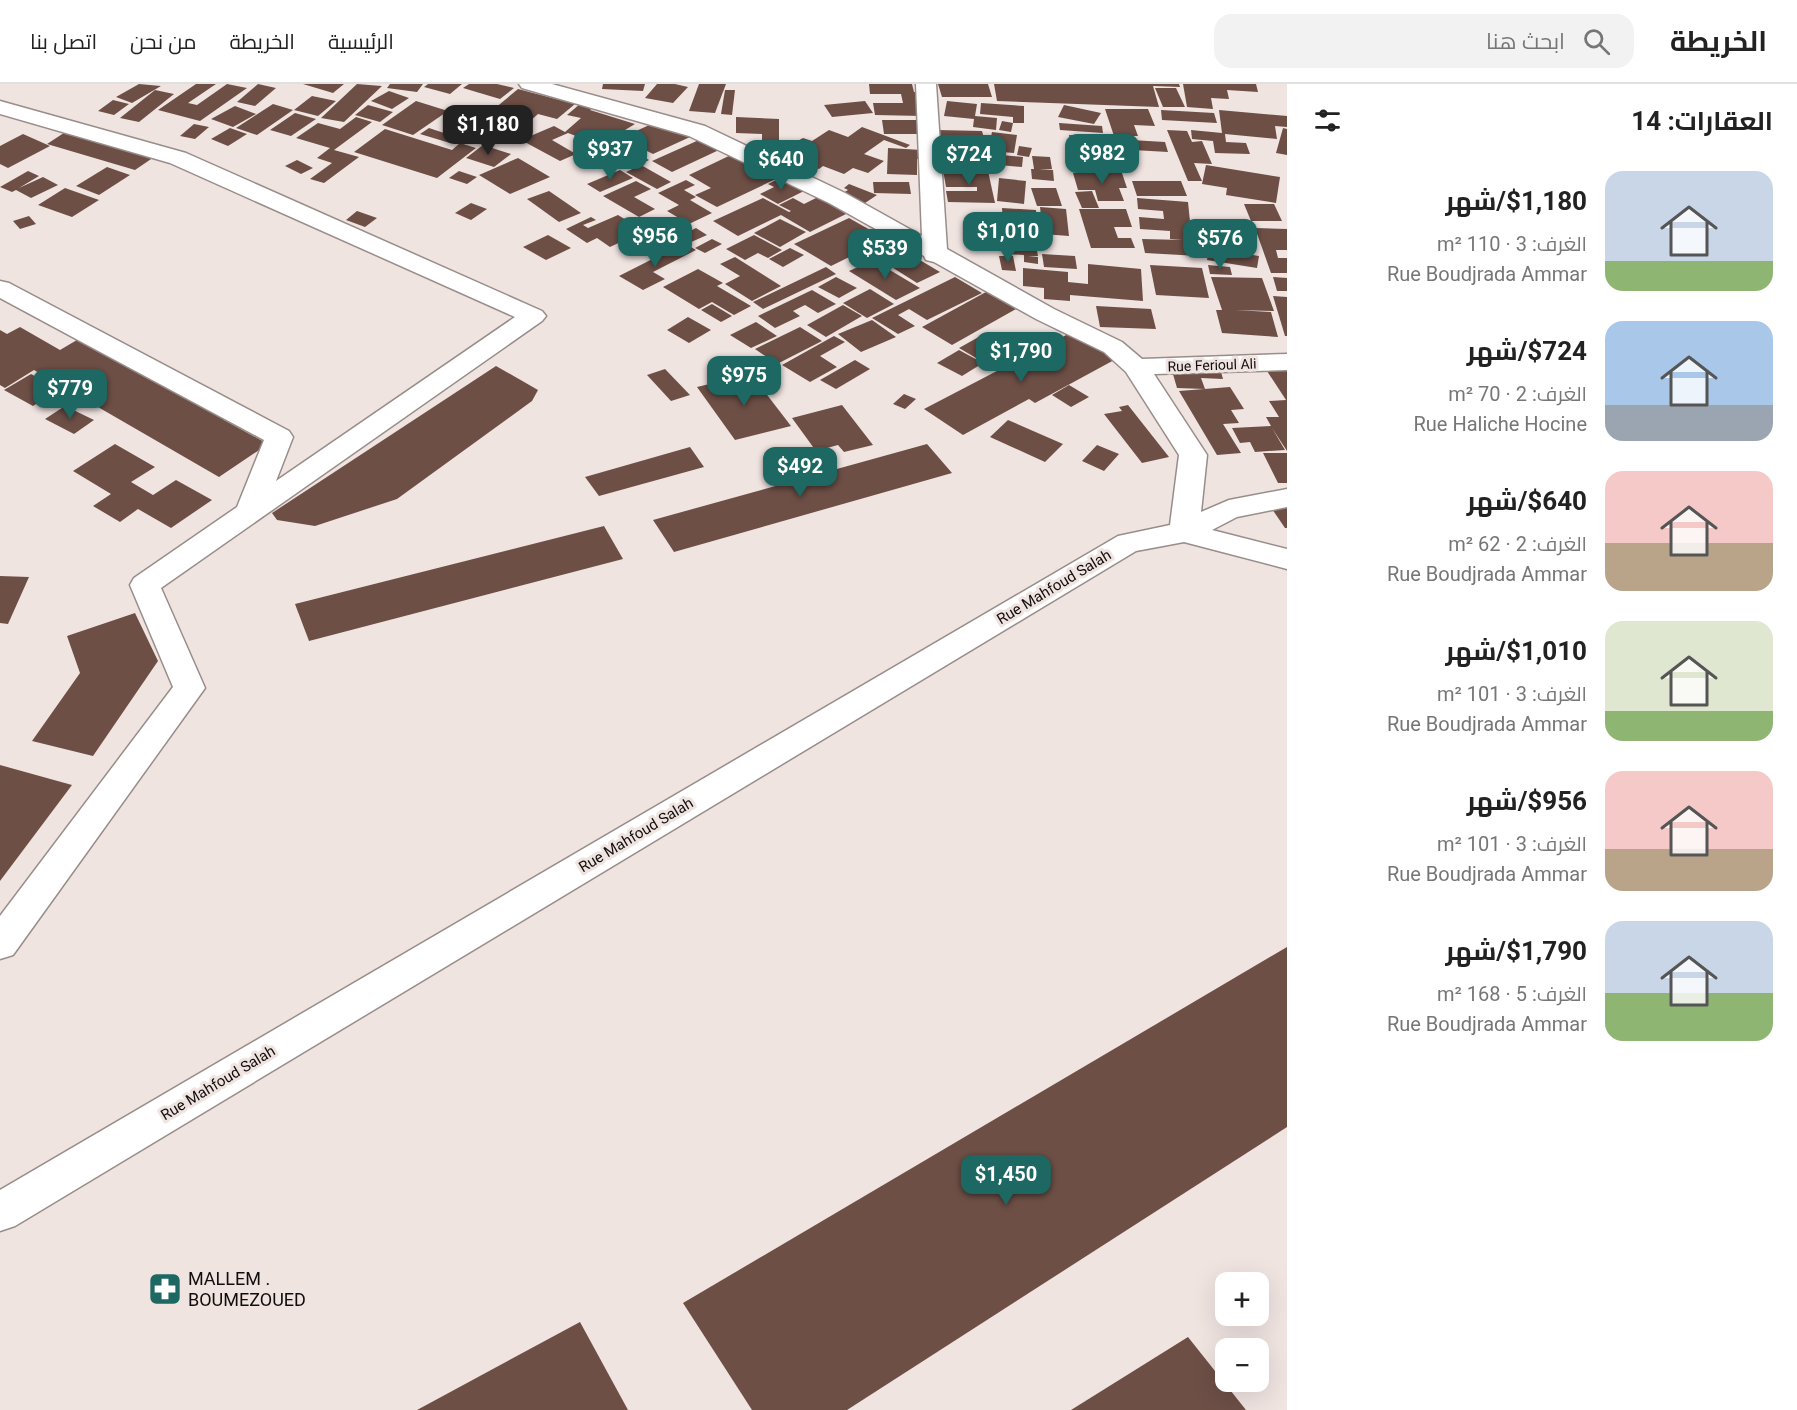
<!DOCTYPE html>
<html lang="ar">
<head>
<meta charset="utf-8">
<style>
	body { margin:0; font-family:Roboto,Cairo,sans-serif; background:#f2f2f2; color:#222; direction:rtl; height:100vh; display:flex; flex-direction:column; font-size:22px; white-space:nowrap }
	* { box-sizing:border-box; margin:0 }
	p { font-size:20px; color:#767676 }
	.icon { flex:none; width:33px; height:33px; fill:none; stroke:currentColor; stroke-width:2; stroke-linecap:round; stroke-linejoin:round }
	.map { position:relative; flex:1; overflow:hidden; direction:ltr }
	.sheet { display:flex; flex-direction:column; background:#fff; width:510px }
	.sheet>* { flex:none }
	.fabs { position:absolute; left:1215px; top:1188px; display:grid; gap:12px }
	.fabs a { display:grid; place-items:center; width:54px; height:54px; border-radius:12px; background:#fff; box-shadow:0 6px 24px #0002; font-size:30px }
	.price { position:absolute; translate:-50% -51px; padding:0 14px; border-radius:12px; background:#1d6862; color:#fff; font-size:20px; line-height:39px; filter:drop-shadow(0 2px 3px #0008) }
	.price::after { content:''; position:absolute; left:50%; top:36px; width:18px; height:14px; margin-left:-9px; background:inherit; clip-path:polygon(0 0,100% 0,50% 100%) }
	.price.active { background:#222; color:#fff }
	ul { padding:0; list-style:none }
	li { display:flex; align-items:center; gap:18px; height:150px; padding:0 24px }
	li span { display:grid; place-items:center; flex:none; width:168px; height:120px; border-radius:18px; color:#555 }
	li>.icon { margin-inline-start:auto }
	span .icon { width:72px; height:72px; fill:#fffc; stroke-width:1 }
	li b { font-size:26px }
	h2 { display:flex; justify-content:space-between; align-items:center; height:72px; padding:0 24px; font-size:26px }
	header { display:flex; align-items:center; gap:36px; box-sizing:border-box; height:84px; padding:0 30px; background:#fff; border-bottom:2px solid #e0e0e0 }
	header strong { font-size:28px }
	nav { display:flex; gap:33px; margin-inline-start:auto; font-size:21px }
	.search { width:420px; height:54px; background:#f2f2f2; display:flex; align-items:center; gap:15px; box-sizing:border-box; padding:0 21px; border-radius:18px; color:#767676; font-size:22px }
	main { display:flex; flex:1; min-height:0 }
	.map>svg:first-child { display:block }
	.building { fill:#6d4f46 }
	.lines { fill:none; stroke-linecap:round; stroke-linejoin:round }
	.street-casing { stroke:#988d8a; stroke-width:3 }
	.street { fill:#fff; fill-rule:evenodd }
	.labels { text-anchor:middle; stroke-width:6; stroke-linejoin:round; paint-order:stroke }
	.far-street-label { font-size:14px; fill:#110d0c; stroke:#f0e4e1 }
	.street-label { font-size:15px; fill:#110d0c; stroke:#f0e4e1 }
	.near-poi-label { font-size:18px; fill:#110d0c; stroke:#f0e4e1; text-anchor:start }
</style>
</head>
<body>
<header>
<strong>الخريطة</strong>
<div class="search"><svg class="icon" aria-label="search" viewBox="0 0 24 24"><circle cx="10" cy="10" r="6"/><path d="M15 15l6 6"/></svg>ابحث هنا</div>
<nav><a>الرئيسية</a><a>الخريطة</a><a>من نحن</a><a>اتصل بنا</a></nav>
</header>
<main>
<section class="sheet">
<h2>العقارات: 14<svg class="icon" aria-label="filters" viewBox="0 0 24 24"><path d="M4 7h16M4 17h16"/><circle cx="9" cy="7" r="2"/><circle cx="15" cy="17" r="2"/></svg></h2>
<ul>
<li><span style="background:linear-gradient(#c9d6e8 75%,#8fb573 0)"><svg class="icon" aria-label="home" viewBox="0 0 24 24"><path d="M3 11l9-7 9 7M6 9v11h12V9"/></svg></span><div><b>$1,180/شهر</b><p>الغرف: 3 · 110 m²</p><p>Rue Boudjrada Ammar</p></div></li>
<li><span style="background:linear-gradient(#a9c7e8 70%,#9aa5b1 0)"><svg class="icon" aria-label="home" viewBox="0 0 24 24"><path d="M3 11l9-7 9 7M6 9v11h12V9"/></svg></span><div><b>$724/شهر</b><p>الغرف: 2 · 70 m²</p><p>Rue Haliche Hocine</p></div></li>
<li><span style="background:linear-gradient(#f6c9c9 60%,#b9a48a 0)"><svg class="icon" aria-label="home" viewBox="0 0 24 24"><path d="M3 11l9-7 9 7M6 9v11h12V9"/></svg></span><div><b>$640/شهر</b><p>الغرف: 2 · 62 m²</p><p>Rue Boudjrada Ammar</p></div></li>
<li><span style="background:linear-gradient(#dfe7d0 75%,#8fb573 0)"><svg class="icon" aria-label="home" viewBox="0 0 24 24"><path d="M3 11l9-7 9 7M6 9v11h12V9"/></svg></span><div><b>$1,010/شهر</b><p>الغرف: 3 · 101 m²</p><p>Rue Boudjrada Ammar</p></div></li>
<li><span style="background:linear-gradient(#f6c9c9 65%,#b9a48a 0)"><svg class="icon" aria-label="home" viewBox="0 0 24 24"><path d="M3 11l9-7 9 7M6 9v11h12V9"/></svg></span><div><b>$956/شهر</b><p>الغرف: 3 · 101 m²</p><p>Rue Boudjrada Ammar</p></div></li>
<li><span style="background:linear-gradient(#c9d6e8 60%,#8fb573 0)"><svg class="icon" aria-label="home" viewBox="0 0 24 24"><path d="M3 11l9-7 9 7M6 9v11h12V9"/></svg></span><div><b>$1,790/شهر</b><p>الغرف: 5 · 168 m²</p><p>Rue Boudjrada Ammar</p></div></li>
</ul>
</section>
<div class="map">
<svg width="1287" height="1326" viewBox="0 0 1287 1326">
	<rect width="100%" height="100%" fill="#f0e4e1"/>
	<g class="building">
		<polygon points="139,0 161,2 132,19 116,13"/>
		<polygon points="196,0 216,0 188,19 197,21 227,0 247,4 200,37 158,26"/>
		<polygon points="258,0 276,4 255,22 237,18"/>
		<polygon points="303,0 344,0 333,9"/>
		<polygon points="357,0 382,2 344,38 321,34"/>
		<polygon points="390,0 423,0 417,8 387,4"/>
		<polygon points="428,0 462,0 450,10 424,3"/>
		<polygon points="469,0 497,0 514,4 500,15 463,4"/>
		<polygon points="603,0 645,0 643,7 602,5"/>
		<polygon points="657,0 675,0 688,3 673,19 645,14"/>
		<polygon points="699,0 726,0 715,29 689,27"/>
		<polygon points="869,0 912,0 914,8 919,8 922,32 875,31 873,19 903,19 901,10 870,10"/>
		<polygon points="938,0 988,0 992,13 942,13"/>
		<polygon points="994,0 1179,0 1180,3 1153,2 1159,23 997,17"/>
		<polygon points="1183,0 1256,0 1258,8 1227,6 1229,15 1211,14 1213,25 1187,23"/>
		<polygon points="1155,4 1176,4 1185,23 1163,23"/>
		<polygon points="518,5 575,20 557,35 538,30 511,54 494,49 516,31 494,25"/>
		<polygon points="155,6 174,10 139,38 120,34"/>
		<polygon points="725,6 735,6 732,31 721,30"/>
		<polygon points="389,7 409,14 392,25 371,17"/>
		<polygon points="312,12 336,17 318,32 294,26"/>
		<polygon points="113,16 129,20 114,31 98,27"/>
		<polygon points="416,17 448,27 413,51 382,41"/>
		<polygon points="865,17 873,29 832,33 824,21"/>
		<polygon points="947,17 977,20 975,32 997,34 996,46 973,43 974,35 944,32"/>
		<polygon points="581,19 594,22 590,26 635,40 600,61 568,49 552,56 576,70 560,77 521,56 554,42 565,48 581,34 567,31"/>
		<polygon points="981,19 1024,22 1024,39 1013,39 1013,33 980,30"/>
		<polygon points="273,20 293,26 257,51 236,44"/>
		<polygon points="368,21 393,28 380,38 355,31"/>
		<polygon points="1064,21 1101,29 1094,40 1058,33"/>
		<polygon points="235,22 256,30 233,43 211,35"/>
		<polygon points="1105,25 1148,25 1155,42 1134,41 1138,52 1114,52"/>
		<polygon points="1161,26 1214,29 1217,39 1162,36"/>
		<polygon points="1219,26 1287,32 1287,43 1275,42 1277,55 1225,50 1226,58 1246,59 1250,70 1215,69 1213,57 1192,55 1191,46 1222,49"/>
		<polygon points="495,28 512,34 498,43 480,37"/>
		<polygon points="295,29 316,35 291,52 270,46"/>
		<polygon points="356,33 372,38 334,66 359,73 324,99 310,95 332,79 317,74 330,64 296,54 318,39 340,45"/>
		<polygon points="736,33 779,35 779,59 762,58 762,50 736,49"/>
		<polygon points="463,35 478,40 471,45 488,50 480,56 462,50 450,59 420,50 429,44 444,49"/>
		<polygon points="882,36 925,36 928,50 884,50"/>
		<polygon points="658,37 690,53 653,70 621,54"/>
		<polygon points="1002,37 1013,39 1011,48 999,46"/>
		<polygon points="1059,39 1102,42 1103,49 1060,46"/>
		<polygon points="194,40 209,43 195,55 180,52"/>
		<polygon points="862,43 910,61 906,64 884,56 864,70 884,77 868,89 853,84 844,90 823,82 819,85 776,69 803,54 812,57 829,46 848,53"/>
		<polygon points="230,44 247,50 228,62 211,55"/>
		<polygon points="1283,44 1287,45 1287,71 1276,69"/>
		<polygon points="70,45 157,71 135,86 47,60"/>
		<polygon points="385,45 452,66 460,59 476,64 437,94 354,68"/>
		<polygon points="937,46 982,47 985,58 982,58 986,77 942,76"/>
		<polygon points="1167,46 1187,47 1192,58 1202,57 1212,80 1194,79 1202,97 1188,97"/>
		<polygon points="992,48 1017,51 1014,69 988,67"/>
		<polygon points="23,50 50,62 8,84 0,80 0,62"/>
		<polygon points="1069,51 1119,54 1121,73 1117,72 1118,83 1076,80 1075,61 1071,60"/>
		<polygon points="699,56 719,66 672,88 652,77"/>
		<polygon points="1131,56 1165,58 1168,68 1133,66"/>
		<polygon points="619,60 649,76 639,81 609,64"/>
		<polygon points="483,61 511,70 494,83 466,74"/>
		<polygon points="1019,62 1032,64 1029,73 1017,71"/>
		<polygon points="888,64 922,66 922,75 917,75 917,91 887,90"/>
		<polygon points="733,70 778,94 717,123 695,111 711,104 689,91"/>
		<polygon points="990,70 1023,73 1022,83 989,80"/>
		<polygon points="1032,72 1050,73 1052,85 1039,85 1053,86 1054,97 1032,95 1031,85 1034,85"/>
		<polygon points="518,74 550,93 510,110 479,91"/>
		<polygon points="297,76 313,84 301,90 285,82"/>
		<polygon points="641,81 671,98 657,105 626,88"/>
		<polygon points="1206,81 1280,93 1276,119 1226,111 1227,104 1202,100"/>
		<polygon points="107,83 130,91 99,111 76,102"/>
		<polygon points="620,86 633,94 600,108 587,100"/>
		<polygon points="943,86 988,87 995,119 948,118 946,107 977,107 977,103 946,103"/>
		<polygon points="28,87 39,92 19,104 43,93 58,101 31,114 16,106 12,108 0,103"/>
		<polygon points="459,87 477,93 467,100 449,94"/>
		<polygon points="1073,89 1122,89 1127,104 1119,104 1124,117 1098,117 1095,106 1078,106"/>
		<polygon points="780,94 804,107 778,120 760,110 774,103 768,100"/>
		<polygon points="999,94 1026,97 1024,120 997,117"/>
		<polygon points="686,96 695,101 684,106 696,113 690,116 712,129 689,140 667,127 679,121 658,109"/>
		<polygon points="636,97 651,105 634,113 655,125 639,133 603,112"/>
		<polygon points="1132,97 1181,97 1187,112 1137,112"/>
		<polygon points="873,98 909,98 911,110 874,109"/>
		<polygon points="849,100 877,111 859,123 837,113 848,106 844,104"/>
		<polygon points="65,104 99,116 72,133 38,121"/>
		<polygon points="1031,104 1056,104 1062,122 1037,122"/>
		<polygon points="549,107 581,129 559,138 527,115"/>
		<polygon points="1092,107 1099,124 1082,124 1075,108"/>
		<polygon points="818,113 846,130 810,148 781,131 738,152 713,137 763,114 789,128 791,127 779,121 793,114 804,120"/>
		<polygon points="1137,114 1188,118 1192,157 1196,158 1199,172 1145,169 1142,155 1183,156 1170,155 1170,147 1140,145 1139,133 1164,135 1163,127 1138,125"/>
		<polygon points="471,119 487,125 471,136 455,129"/>
		<polygon points="1244,120 1274,120 1282,137 1251,137"/>
		<polygon points="1040,123 1066,125 1069,152 1043,150"/>
		<polygon points="1002,124 1036,126 1038,147 1042,147 1043,161 1036,161 1038,172 1028,172 1038,173 1038,180 1024,178 1024,171 1005,170"/>
		<polygon points="1079,125 1126,125 1132,143 1114,143 1118,154 1131,154 1135,164 1091,164"/>
		<polygon points="357,127 377,134 365,143 346,136"/>
		<polygon points="618,131 644,147 610,163 597,154 587,159 566,145 591,133 596,136 583,141 588,144"/>
		<polygon points="29,132 36,140 20,145 13,137"/>
		<polygon points="849,134 886,155 831,182 794,160"/>
		<polygon points="663,135 686,149 696,144 707,151 689,159 678,153 668,158 645,144"/>
		<polygon points="780,135 806,148 780,163 754,149"/>
		<polygon points="1198,138 1222,139 1224,150 1253,151 1256,164 1204,161"/>
		<polygon points="1229,138 1249,140 1249,149 1229,147"/>
		<polygon points="1255,144 1287,145 1287,166 1276,166 1278,174 1287,174 1287,189 1271,189"/>
		<polygon points="548,151 571,164 546,176 523,163"/>
		<polygon points="754,151 782,166 768,174 758,169 745,176 726,165"/>
		<polygon points="712,155 722,160 705,169 695,164"/>
		<polygon points="684,159 696,166 653,188 665,195 643,206 619,192"/>
		<polygon points="893,160 940,188 917,199 871,170"/>
		<polygon points="790,164 804,171 783,183 769,175"/>
		<polygon points="1209,164 1259,172 1257,184 1207,176"/>
		<polygon points="1042,170 1075,172 1077,185 1044,183"/>
		<polygon points="999,172 1013,172 1016,187 1002,186"/>
		<polygon points="735,173 781,202 752,217 725,200 740,192 720,180"/>
		<polygon points="873,176 920,204 896,216 849,187"/>
		<polygon points="1088,180 1141,185 1143,217 1070,211 1070,217 1044,215 1044,204 1023,202 1023,184 1068,188 1068,198 1088,200"/>
		<polygon points="1150,181 1202,184 1209,214 1156,211"/>
		<polygon points="1208,181 1230,183 1232,191 1210,190"/>
		<polygon points="826,183 836,190 763,225 753,218"/>
		<polygon points="698,185 723,199 717,202 751,222 734,231 712,218 699,225 663,203"/>
		<polygon points="836,193 857,204 839,214 818,203"/>
		<polygon points="955,193 982,209 927,236 909,225 898,231 915,242 898,250 872,234"/>
		<polygon points="1211,193 1262,194 1274,227 1235,226 1271,228 1278,253 1222,249 1216,226 1222,226"/>
		<polygon points="1273,193 1287,194 1287,207 1277,207"/>
		<polygon points="870,205 894,220 867,234 843,219"/>
		<polygon points="812,206 836,220 818,229 805,221 793,227 800,232 775,244 758,232"/>
		<polygon points="986,208 1016,225 952,261 922,243"/>
		<polygon points="1273,212 1287,213 1287,252 1285,252"/>
		<polygon points="712,220 732,232 721,238 701,226"/>
		<polygon points="843,221 862,232 826,253 807,241"/>
		<polygon points="1096,222 1151,225 1156,245 1100,243"/>
		<polygon points="688,233 711,246 689,259 667,246"/>
		<polygon points="872,236 896,253 861,268 838,250"/>
		<polygon points="756,238 777,252 751,264 730,251"/>
		<polygon points="20,243 60,266 82,253 233,330 224,336 268,360 219,393 34,286 5,304 0,301 0,246 7,250"/>
		<polygon points="800,243 822,257 777,280 755,265"/>
		<polygon points="1072,248 1116,275 1035,319 1029,315 963,351 924,325"/>
		<polygon points="984,250 1013,267 988,281 959,264"/>
		<polygon points="834,252 845,258 820,272 837,283 810,298 782,281"/>
		<polygon points="959,266 983,279 962,292 937,279"/>
		<polygon points="1168,273 1217,274 1223,295 1201,294 1205,305 1177,304"/>
		<polygon points="855,276 870,285 836,305 820,296"/>
		<polygon points="496,282 538,306 532,317 397,415 315,442 277,436 272,429"/>
		<polygon points="665,285 690,311 671,317 647,291"/>
		<polygon points="1287,285 1287,367 1272,344 1285,366 1255,368 1250,358 1240,359 1232,344 1271,342 1266,333 1279,333 1269,317 1286,316 1267,287"/>
		<polygon points="31,290 59,305 33,322 4,306"/>
		<polygon points="751,290 791,342 735,356 697,303"/>
		<polygon points="1069,301 1089,313 1071,323 1052,311"/>
		<polygon points="1230,303 1244,325 1231,326 1239,339 1223,340 1241,369 1217,371 1179,307"/>
		<polygon points="904,310 916,315 905,325 893,320"/>
		<polygon points="842,321 873,361 844,368 838,361 816,367 792,334"/>
		<polygon points="1128,321 1169,373 1142,379 1104,330 1122,327 1119,323"/>
		<polygon points="65,322 94,336 74,350 45,335"/>
		<polygon points="1008,336 1063,360 1045,378 990,353"/>
		<polygon points="115,360 155,383 131,398 153,411 176,396 212,416 171,444 138,425 120,438 93,422 111,410 73,387"/>
		<polygon points="927,360 952,389 674,468 653,436"/>
		<polygon points="1097,361 1119,370 1104,387 1082,377"/>
		<polygon points="690,363 704,383 599,412 585,393"/>
		<polygon points="1263,369 1287,369 1287,399 1278,399"/>
		<polygon points="1287,420 1287,444 1285,444 1270,422"/>
		<polygon points="604,442 623,475 309,557 295,520"/>
		<polygon points="0,492 29,493 8,540 0,539"/>
		<polygon points="135,529 158,577 93,672 32,657 80,589 67,552"/>
		<polygon points="0,681 72,701 0,797"/>
		<polygon points="1287,863 1287,1043 847,1326 752,1326 683,1219"/>
		<polygon points="580,1238 628,1326 417,1326"/>
		<polygon points="1188,1253 1246,1326 1071,1326"/>
	</g>
	<g class="lines">
		<g class="street-casing">
			<g id="street">
				<polygon points="519,0 552,0 705,42 845,109 922,152 916,0 936,0 947,165 1054,225 1122,258 1142,275 1287,270 1287,286 1154,290 1207,371 1201,428 1229,416 1287,405 1287,423 1237,433 1212,446 1287,465 1287,485 1184,458 1136,467 15,1142 0,1147 0,1106 1118,452 1170,441 1179,371 1126,288 1104,268 1036,235 934,178 926,176 924,172 829,119 689,52 522,4"/>
				<polygon points="0,17 186,69 542,227 546,232 542,237 161,504 205,604 13,871 0,875 0,832 173,603 130,501 134,494 237,423 264,356 0,214 0,197 9,199 289,347 293,353 276,397 515,233 170,79 0,30"/>
			</g>
		</g>
		<use href="#street" class="street"/>
	</g>
	<defs>
		<g id="pharmacy-square" transform="scale(1.725)"><rect x="-9" y="-9" width="18" height="18" rx="4" fill="#1d6862" stroke="#f0e4e1"/><path d="M-2-6h4v4h4v4h-4v4h-4v-4h-4v-4h4Z" fill="#fff"/></g>
	</defs>
	<g fill-rule="evenodd">
		<use href="#pharmacy-square" x="165" y="1205"/>
	</g>
	<g class="labels">
		<g class="far-street-label">
			<text transform="translate(1212 281) rotate(-2)" y="5">Rue Ferioul Ali</text>
		</g>
		<g class="street-label">
			<text transform="translate(1054 503) rotate(-31)" y="5">Rue Mahfoud Salah</text>
			<text transform="translate(636 751) rotate(-31)" y="5">Rue Mahfoud Salah</text>
			<text transform="translate(218 999) rotate(-31)" y="5">Rue Mahfoud Salah</text>
		</g>
		<g class="near-poi-label">
			<text x="188" y="1201">MALLEM .<tspan x="188" dy="21">BOUMEZOUED</tspan></text>
		</g>
	</g>
</svg>
<div class="fabs">
<a>+</a>
<a>−</a>
</div>
<b class="price active" style="left:488px;top:72px">$1,180</b>
<b class="price" style="left:610px;top:97px">$937</b>
<b class="price" style="left:1102px;top:101px">$982</b>
<b class="price" style="left:969px;top:102px">$724</b>
<b class="price" style="left:781px;top:107px">$640</b>
<b class="price" style="left:1008px;top:179px">$1,010</b>
<b class="price" style="left:655px;top:184px">$956</b>
<b class="price" style="left:1220px;top:186px">$576</b>
<b class="price" style="left:885px;top:196px">$539</b>
<b class="price" style="left:1021px;top:299px">$1,790</b>
<b class="price" style="left:744px;top:323px">$975</b>
<b class="price" style="left:70px;top:336px">$779</b>
<b class="price" style="left:800px;top:414px">$492</b>
<b class="price" style="left:1006px;top:1122px">$1,450</b>
</div>
</main>
</body>
</html>
